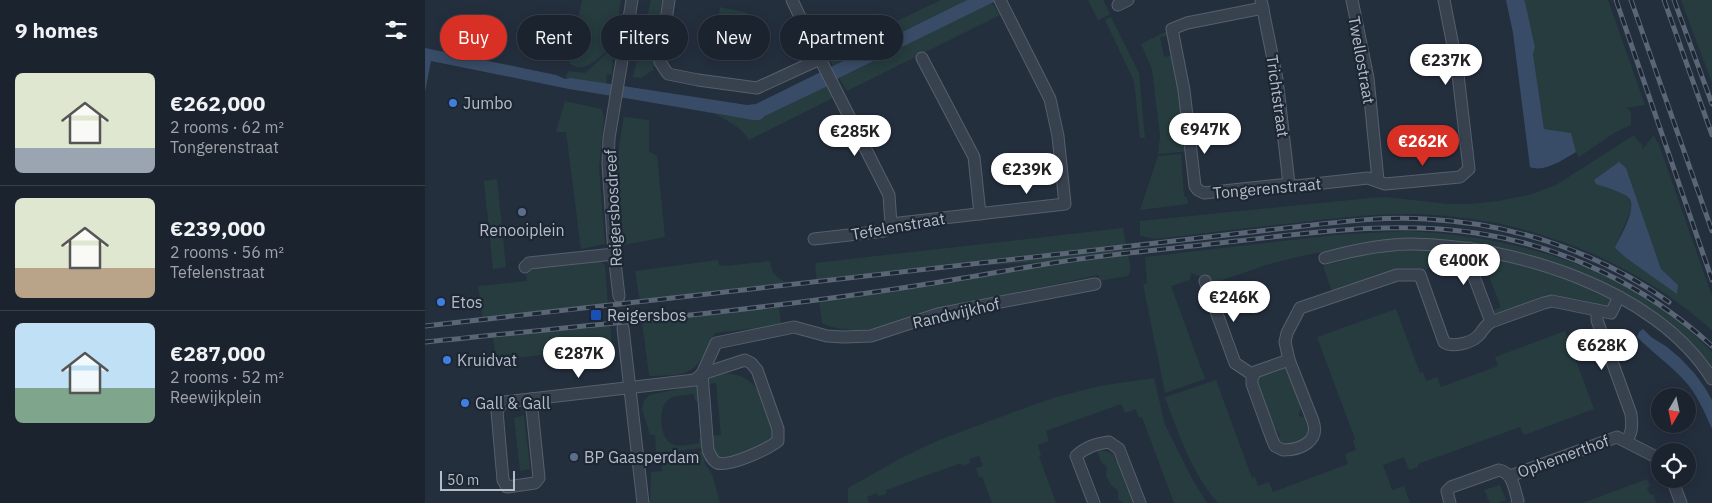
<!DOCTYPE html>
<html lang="en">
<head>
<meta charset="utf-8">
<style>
	body { margin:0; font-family:"IBM Plex Sans",sans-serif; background:#242b36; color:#f1f3f6; height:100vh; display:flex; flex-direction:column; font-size:19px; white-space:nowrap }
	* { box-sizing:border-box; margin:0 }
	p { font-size:16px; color:#a0a4aa }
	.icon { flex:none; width:28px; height:28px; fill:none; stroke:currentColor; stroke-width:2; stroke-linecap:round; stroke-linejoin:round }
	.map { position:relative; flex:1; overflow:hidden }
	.sheet { display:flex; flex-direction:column; background:#1b232e; width:425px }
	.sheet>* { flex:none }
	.guide { position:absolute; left:15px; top:15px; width:475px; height:45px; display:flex; gap:10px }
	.needle { width:32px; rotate:189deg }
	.buttons { position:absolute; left:1226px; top:388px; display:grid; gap:10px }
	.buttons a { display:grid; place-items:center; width:45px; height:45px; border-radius:50%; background:#1b232e; box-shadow:0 2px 12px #0003,0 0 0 1px #39404a; font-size:25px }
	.scale { position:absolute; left:15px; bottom:12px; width:75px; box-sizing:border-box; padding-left:5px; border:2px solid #b4bcc9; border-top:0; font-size:14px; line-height:18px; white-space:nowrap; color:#b4bcc9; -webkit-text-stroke:4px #1d2633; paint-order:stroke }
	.price { position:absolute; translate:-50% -42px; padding:0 11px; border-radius:18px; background:#fff; color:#222; font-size:16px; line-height:32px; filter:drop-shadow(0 1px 2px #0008) }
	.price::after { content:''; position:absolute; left:50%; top:30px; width:15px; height:11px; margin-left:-8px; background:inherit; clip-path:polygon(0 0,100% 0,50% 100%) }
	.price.active { background:#d93025; color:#fff }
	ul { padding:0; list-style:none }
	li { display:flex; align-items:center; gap:15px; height:125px; padding:0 15px }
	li+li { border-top:1px solid #39404a }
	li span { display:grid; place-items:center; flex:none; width:140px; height:100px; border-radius:8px; color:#555 }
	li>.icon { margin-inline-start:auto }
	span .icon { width:60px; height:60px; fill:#fffc; stroke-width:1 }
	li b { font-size:21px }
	h2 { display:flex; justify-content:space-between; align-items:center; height:60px; padding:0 15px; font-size:21px }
	.chip { padding:0 18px; border-radius:22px; background:#1b232e; box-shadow:0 2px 12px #0003,0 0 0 1px #39404a; font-size:18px; line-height:45px }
	.chip.active { background:#d93025; color:#fff }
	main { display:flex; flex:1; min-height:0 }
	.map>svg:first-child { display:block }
	.green { fill:#263c3f; fill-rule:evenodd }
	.water { fill:#394c67 }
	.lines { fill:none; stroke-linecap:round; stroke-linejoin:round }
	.minor-tunnel { stroke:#3a4453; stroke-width:11; stroke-dasharray:11 5.5; stroke-linecap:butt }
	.minor-casing { stroke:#565f6c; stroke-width:13 }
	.minor { stroke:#38414e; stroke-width:11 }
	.rail-casing { stroke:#5a6575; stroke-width:5 }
	.rail { stroke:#1d2633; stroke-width:3; stroke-dasharray:9; stroke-linecap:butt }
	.shop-dot { fill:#3f7fe0; stroke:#1d2633; stroke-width:2 }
	.service-dot { fill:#5c6f8a; stroke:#1d2633; stroke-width:2 }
	.transit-dot { fill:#1a4fb4; stroke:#1d2633; stroke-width:2 }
	.labels { text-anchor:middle; stroke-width:4.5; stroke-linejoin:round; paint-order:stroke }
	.street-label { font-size:16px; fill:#b4bcc9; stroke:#1d2633 }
	.poi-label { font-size:16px; fill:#b4bcc9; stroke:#1d2633; text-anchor:start }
</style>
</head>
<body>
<main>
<section class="sheet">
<h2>9 homes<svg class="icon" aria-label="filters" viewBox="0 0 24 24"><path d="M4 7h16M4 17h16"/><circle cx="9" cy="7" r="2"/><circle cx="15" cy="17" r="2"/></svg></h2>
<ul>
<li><span style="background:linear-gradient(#dfe7d0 75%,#9aa5b1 0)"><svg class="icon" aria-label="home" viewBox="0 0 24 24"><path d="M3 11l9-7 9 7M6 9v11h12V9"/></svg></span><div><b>€262,000</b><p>2 rooms · 62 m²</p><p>Tongerenstraat</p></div></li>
<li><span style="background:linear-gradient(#dfe7d0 70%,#b9a48a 0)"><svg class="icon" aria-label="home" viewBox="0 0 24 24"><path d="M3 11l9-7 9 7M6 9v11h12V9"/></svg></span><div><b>€239,000</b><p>2 rooms · 56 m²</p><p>Tefelenstraat</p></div></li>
<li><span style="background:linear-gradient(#bfe0f5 65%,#7fa58c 0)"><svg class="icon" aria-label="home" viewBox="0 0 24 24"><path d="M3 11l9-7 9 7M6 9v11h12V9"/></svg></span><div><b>€287,000</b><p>2 rooms · 52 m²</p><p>Reewijkplein</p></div></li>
</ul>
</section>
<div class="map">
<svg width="1287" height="503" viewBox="0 0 1287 503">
	<rect width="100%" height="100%" fill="#242f3e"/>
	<g class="green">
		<path d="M157,0H196L193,19L191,20L188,37H185L183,50C172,59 158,75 144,63Z"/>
		<polygon points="226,0 237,0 228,70 216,78 208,77"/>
		<polygon points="516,0 542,0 408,66 402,54"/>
		<polygon points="663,0 678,0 685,14 673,20"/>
		<polygon points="1099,0 1183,0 1220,105 1201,108 1206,111 1206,125 1189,133 1154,157 1151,152 1146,133 1119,129 1108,54 1110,46"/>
		<polygon points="1256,0 1287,0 1287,83"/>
		<polygon points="567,3 575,15 422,91 414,78"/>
		<polygon points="295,7 323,13 310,21 300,32 293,22"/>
		<polygon points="686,17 714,73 720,138 715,138 709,81 680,20"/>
		<polygon points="742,31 742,36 735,37 739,57 748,55 764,151 733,154 735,135 727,69 716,44"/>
		<polygon points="188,48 187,75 182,74 181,84 146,78 140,79 143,71 160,73"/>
		<path d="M403,86L412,96L324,140C316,127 303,121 290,114L335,120L340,116Z"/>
		<polygon points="140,101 177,109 179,119 174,167 180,244 156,249 141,132 131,132"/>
		<polygon points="199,117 224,120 224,151 232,156 240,237 199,245 191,164"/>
		<path d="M1209,135L1213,141L1218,145L1217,150L1229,135L1232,142H1233L1287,296V330C1203,256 1095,215 983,214C948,214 912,218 877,222C829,227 780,233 731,239L715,236V221L946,198L960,197L1023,204H1045L1073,201L1104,195L1131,185ZM1201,168L1236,269L1253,285L1252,293L1201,258L1190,248L1207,208L1203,197Z"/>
		<polygon points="756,154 759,196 762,198 763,204 715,210 733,156"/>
		<polygon points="72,179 81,267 68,269 59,181"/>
		<path d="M698,228L706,270L703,276L674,281V275C622,286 571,296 520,308C491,315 463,329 434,330C421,330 408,329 397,323L394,300L519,281L613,262L537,267L392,284L390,263Z"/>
		<path d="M980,231C1093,236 1206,268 1287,352V372L1259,338L1121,261L1072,248L925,247L876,256L841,265L792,282L766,273L765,280L746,286L780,379L740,393L718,284L722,283L720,257L910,235Z"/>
		<path d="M985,247L1033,251L1036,257L1027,264C1017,262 1007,265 999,271L980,269L908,294L898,266L939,255Z"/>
		<path d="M1057,255L1097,263L1151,281L1183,297L1186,300L1183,308L1124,299L1074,315L1067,311L1076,307L1063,274L1051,277C1048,269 1051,260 1057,255Z"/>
		<polygon points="170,258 180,265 183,306 58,320 53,286 102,281 101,272 120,264"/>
		<path d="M293,260L294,265L299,266L345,261C346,273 352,279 363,283L215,302L210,271Z"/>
		<path d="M354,305L356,325L290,333C271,372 269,376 224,376L217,321Z"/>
		<path d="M971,309L995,373L998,372L1001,381L1012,377L1016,387L1073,366L1070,357L1140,331L1169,409L1099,435L1095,427L993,464V467L984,470L979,457L958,465L967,490L979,486L985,503H793C767,474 754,434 740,398L741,397L791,380L827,478L830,477L833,486L844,482L848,492L923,464L920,454L931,450L928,441L930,439L892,337Z"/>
		<polygon points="185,325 187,347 71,360 68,338"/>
		<polygon points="859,365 865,369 879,407 876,407 874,416 881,418 885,425 883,438 860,447 852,440 855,435 852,430 846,426 832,387 831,376"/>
		<path d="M299,373C327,375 335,389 343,415C346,424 349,431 349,441L295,460L288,453L285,436L296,435L291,383L284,384L283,375Z"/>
		<polygon points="729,378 740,425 766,477 782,503 749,503 717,417 714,418 711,409 700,413 696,404 621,431 624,441 613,445 616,455 614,456 631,503 567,503 557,477 554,477 551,468 558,466 554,456 544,459 545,463 537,466 536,463 461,490 461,494 453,496 452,493 442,497 444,503 423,503 423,488 476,458 514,440 567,420 628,398 674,386"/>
		<path d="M272,386L273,401H270L269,394C261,395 249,395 243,400C232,408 235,439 247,444C255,448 266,444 274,443V438L276,437L278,448L231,453L230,435H225L217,409L219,401L224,395L258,388Z"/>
		<polygon points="99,415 105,469 95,471 89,418"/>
		<path d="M672,451H681L688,454L690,460L695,463C696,466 699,471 699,475C700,485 699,486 709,492L710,503H699L693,499V491L686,485L681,476L682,467L676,462Z"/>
		<polygon points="279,452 280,464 287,474 295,503 225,503 226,472 237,471 237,463 240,463 238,456"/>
		<polygon points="1222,479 1225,486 1222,488 1225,495 1228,494 1231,503 1158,503"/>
		<polygon points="1075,485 1081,500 1073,503 1065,503 1059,490"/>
	</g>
	<g class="water">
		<polygon points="542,0 573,0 414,78 403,86 340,116 335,120 328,120 206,99 144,89 6,61 0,92 0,48 131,75 140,79 146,78 322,105 331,104"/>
		<path d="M1081,0H1099L1100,2L1110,47L1108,54L1119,129L1146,133L1151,152C1139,159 1119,173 1105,167L1088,33Z"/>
		<path d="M1194,162L1201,168L1236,269L1253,285L1252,294L1201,258L1190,248C1195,236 1215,206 1202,196C1193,191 1181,187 1171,184L1169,180Z"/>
		<path d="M1218,329L1226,337L1242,347L1256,359L1270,374L1280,388L1287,400V429C1280,413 1271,392 1258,379C1244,364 1227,352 1212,337L1214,332Z"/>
	</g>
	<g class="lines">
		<polyline class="minor-tunnel" points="194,296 198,328"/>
		<g class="minor-casing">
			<g id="minor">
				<polyline points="244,0 235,62 243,74 273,80 332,88 395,59"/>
				<polyline points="367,0 395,59 464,195 466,224"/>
				<polyline points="836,0 852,79 864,184"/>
				<polyline points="927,0 943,78 953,180"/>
				<polyline points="693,5 703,0"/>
				<polyline points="838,8 762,23 747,29 759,90 770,186 773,190 779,193 864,184 871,186 943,178 960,184 1035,177 1044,169 1032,66 1019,0"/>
				<polyline points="497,58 549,157 555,214"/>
				<polyline points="389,239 459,231 466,224 640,204 633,136 625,99 575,0"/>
				<polyline points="1044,248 1042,258 1066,322"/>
				<path d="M900,258C926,251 959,244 986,244C1087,245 1231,288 1287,379"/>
				<polyline points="100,267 104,263 189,254"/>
				<polyline points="780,281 810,363 828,375"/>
				<polyline points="194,296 189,254 183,163 184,138 207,0"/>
				<path d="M1172,310V320L1206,414C1207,425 1208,432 1201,441"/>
				<polyline points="198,328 218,503"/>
				<path d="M320,360L326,363L332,370L353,429V441C343,449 305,467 292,463C287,460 285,455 283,450L277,374Z"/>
				<path d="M864,360L860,342L862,333L875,308L972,275H995L1019,342C1027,348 1046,343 1053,336C1058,331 1059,326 1066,322L1119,303L1127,301L1186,313L1194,297"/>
				<path d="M864,360L888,421C895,441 876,450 858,450L850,446L847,439L827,384V379L830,372Z"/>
				<polyline points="106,399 270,380 277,374 291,343 369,327 402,336 419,337 446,336 513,314 670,284"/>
				<polygon points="106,399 114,478 110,483 82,487 78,480 72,411 78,402"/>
				<polyline points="1085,476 1192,437 1235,459"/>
				<polyline points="1247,479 1256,503"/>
				<path d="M669,503L651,456C661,447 670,444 684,442L694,449L715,503"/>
				<path d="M1025,503L1022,491L1026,487L1074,470C1088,473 1089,488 1093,501L1092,503"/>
			</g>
		</g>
		<use href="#minor" class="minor"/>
		<g class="rail-casing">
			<g id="rail">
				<polyline points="1191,0 1287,280"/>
				<polyline points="1206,0 1287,231"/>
				<polyline points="1239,0 1287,135"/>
				<polyline points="1249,0 1287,104"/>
				<path d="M0,326C224,301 447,275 671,250C734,243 797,235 861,228C907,223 954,216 1000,219C1087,223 1173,252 1244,302"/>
				<path d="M0,342C165,325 332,311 496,285C542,278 588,269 634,262C693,253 753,248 812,241C892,232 970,221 1051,233C1139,246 1221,286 1287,346"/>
			</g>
		</g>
		<use href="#rail" class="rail"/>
	</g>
	<g class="shop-dot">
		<circle cx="28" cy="103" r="5"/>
		<circle cx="16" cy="302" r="5"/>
		<circle cx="22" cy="360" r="5"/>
		<circle cx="40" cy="403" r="5"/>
	</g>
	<g class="service-dot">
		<circle cx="97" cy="212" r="5"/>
		<circle cx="149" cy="457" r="5"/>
	</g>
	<rect class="transit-dot" x="165" y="309" width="12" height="12" rx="2.5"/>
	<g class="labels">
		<g class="street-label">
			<text transform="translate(937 60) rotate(80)" y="6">Twellostraat</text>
			<text transform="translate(853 96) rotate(82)" y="6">Trichtstraat</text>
			<text transform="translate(842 188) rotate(-5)" y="6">Tongerenstraat</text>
			<text transform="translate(188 208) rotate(-93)" y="6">Reigersbosdreef</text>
			<text transform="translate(473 226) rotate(-10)" y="6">Tefelenstraat</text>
			<text transform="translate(531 313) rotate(-13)" y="6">Randwijkhof</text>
			<text transform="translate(1138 456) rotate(-20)" y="6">Ophemerthof</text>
		</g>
		<g class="poi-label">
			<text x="38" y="109">Jumbo</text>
			<text x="97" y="236" text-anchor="middle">Renooiplein</text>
			<text x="26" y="308">Etos</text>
			<text x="182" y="321">Reigersbos</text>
			<text x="32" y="366">Kruidvat</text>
			<text x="50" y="409">Gall &amp; Gall</text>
			<text x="159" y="463">BP Gaasperdam</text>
		</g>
	</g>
</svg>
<div class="buttons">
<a><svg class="needle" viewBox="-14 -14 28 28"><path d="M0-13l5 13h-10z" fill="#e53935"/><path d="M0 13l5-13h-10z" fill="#a0a4aa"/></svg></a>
<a><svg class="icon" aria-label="locate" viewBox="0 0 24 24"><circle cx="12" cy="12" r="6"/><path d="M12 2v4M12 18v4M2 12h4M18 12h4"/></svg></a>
</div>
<div class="scale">50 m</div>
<b class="price" style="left:1021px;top:86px">€237K</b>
<b class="price" style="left:780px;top:155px">€947K</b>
<b class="price" style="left:430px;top:157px">€285K</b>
<b class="price active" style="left:998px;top:167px">€262K</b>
<b class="price" style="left:602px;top:195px">€239K</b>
<b class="price" style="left:1039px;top:286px">€400K</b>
<b class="price" style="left:809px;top:323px">€246K</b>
<b class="price" style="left:1177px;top:371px">€628K</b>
<b class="price" style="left:154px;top:379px">€287K</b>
<div class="guide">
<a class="chip active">Buy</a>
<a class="chip">Rent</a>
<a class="chip">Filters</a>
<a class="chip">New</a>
<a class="chip">Apartment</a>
</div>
</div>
</main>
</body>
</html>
